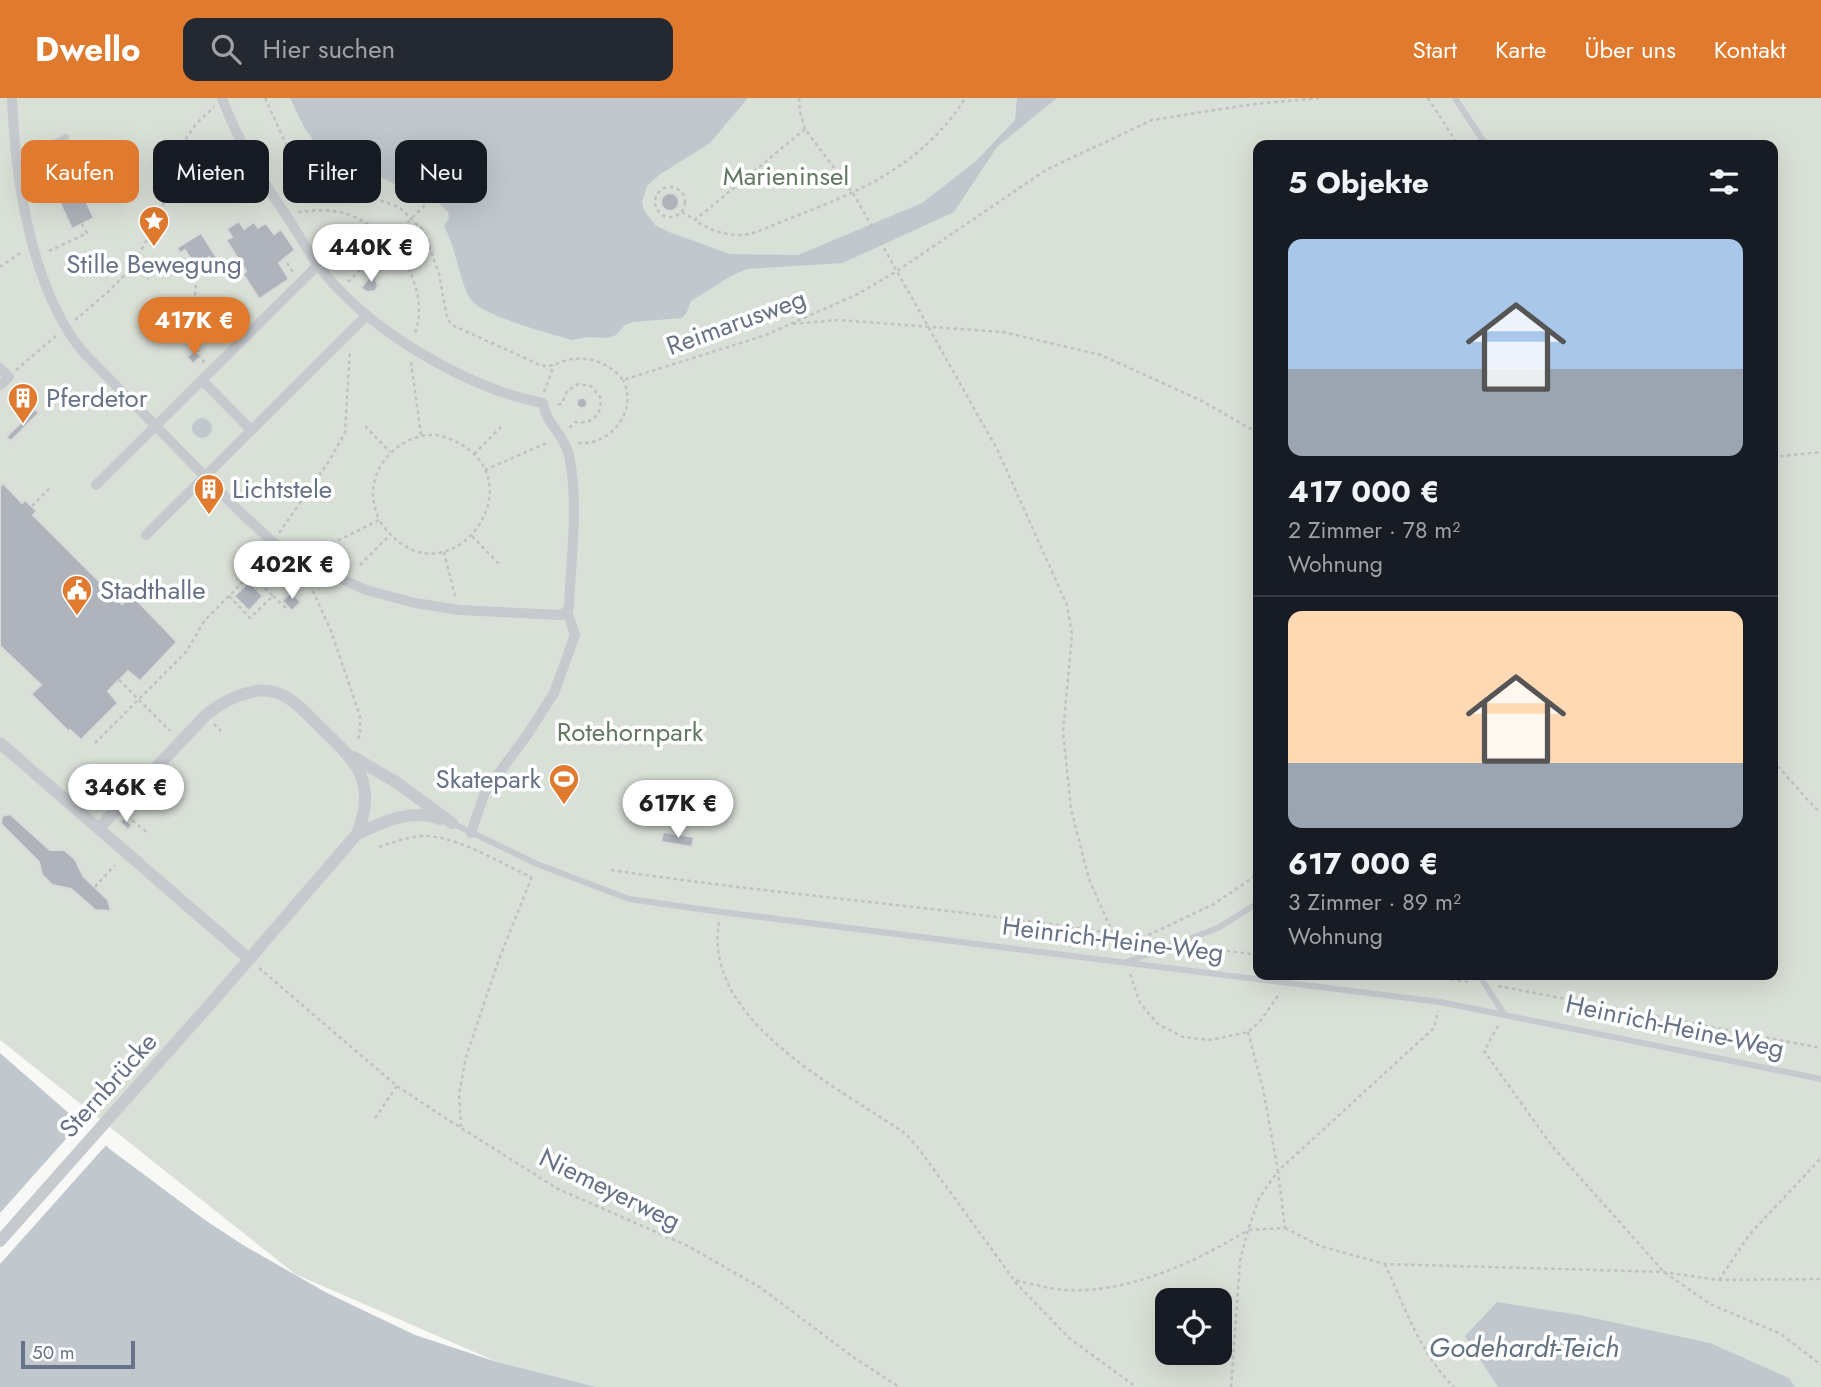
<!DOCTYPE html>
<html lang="de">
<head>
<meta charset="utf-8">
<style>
	body { margin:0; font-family:Jost,sans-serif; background:#242831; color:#f1f3f6; height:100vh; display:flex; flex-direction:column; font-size:26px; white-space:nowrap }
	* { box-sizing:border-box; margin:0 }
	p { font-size:23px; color:#9ea1a6 }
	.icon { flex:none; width:38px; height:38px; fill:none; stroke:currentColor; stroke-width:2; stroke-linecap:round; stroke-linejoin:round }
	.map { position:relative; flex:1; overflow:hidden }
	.details { position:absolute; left:1253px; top:42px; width:525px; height:840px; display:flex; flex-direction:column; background:#171b24; border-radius:14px; box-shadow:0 7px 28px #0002 }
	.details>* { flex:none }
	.top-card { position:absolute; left:21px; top:42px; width:665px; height:63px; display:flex; gap:14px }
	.fabs { position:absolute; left:1155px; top:1190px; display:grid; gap:14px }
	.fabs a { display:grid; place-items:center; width:77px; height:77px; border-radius:14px; background:#171b24; box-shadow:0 7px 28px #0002; font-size:35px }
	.scale { position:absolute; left:21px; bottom:18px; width:114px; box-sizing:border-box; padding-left:7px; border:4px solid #687387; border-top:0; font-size:19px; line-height:24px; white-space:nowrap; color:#687387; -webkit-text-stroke:5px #fff; paint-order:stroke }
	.price { position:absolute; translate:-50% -60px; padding:0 16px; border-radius:24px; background:#fff; color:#222; font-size:23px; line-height:46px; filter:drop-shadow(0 2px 4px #0008) }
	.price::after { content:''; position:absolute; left:50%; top:42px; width:21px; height:16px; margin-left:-10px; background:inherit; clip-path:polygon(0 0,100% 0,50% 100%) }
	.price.active { background:#e07a2f; color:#fff }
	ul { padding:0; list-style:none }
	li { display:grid; align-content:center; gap:14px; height:371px; padding:0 35px }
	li+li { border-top:2px solid #363941 }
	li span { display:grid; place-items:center; height:217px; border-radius:14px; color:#555 }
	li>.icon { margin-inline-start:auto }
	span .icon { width:126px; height:126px; fill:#fffc; stroke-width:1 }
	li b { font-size:30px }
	h2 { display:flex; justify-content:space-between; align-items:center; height:84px; padding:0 35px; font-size:30px }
	.tag { padding:0 24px; border-radius:14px; background:#171b24; box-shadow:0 7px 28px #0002; font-size:24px; line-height:63px }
	.tag.active { background:#e07a2f; color:#fff }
	header { display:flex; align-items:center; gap:42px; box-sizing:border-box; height:98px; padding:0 35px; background:#e07a2f; color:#fff }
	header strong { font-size:33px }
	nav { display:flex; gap:38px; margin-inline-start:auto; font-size:24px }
	.search { width:490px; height:63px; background:#242831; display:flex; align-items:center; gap:18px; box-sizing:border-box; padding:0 24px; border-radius:14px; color:#9ea1a6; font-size:26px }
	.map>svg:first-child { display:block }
	.green { fill:#d9e0d7; fill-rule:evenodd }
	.water { fill:#c0c8cd }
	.pier { fill:#f8f9f6 }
	.building { fill:#afb4bc; stroke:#dadad8; stroke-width:2 }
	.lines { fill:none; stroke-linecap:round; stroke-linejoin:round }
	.path { stroke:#c0c1c4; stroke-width:2.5; stroke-dasharray:3.5 3.5; stroke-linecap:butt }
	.service { stroke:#c6c9cd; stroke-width:6 }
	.pedestrian { stroke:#c6c9cd; stroke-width:10 }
	.minor { stroke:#c6c9cd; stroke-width:12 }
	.labels { text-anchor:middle; stroke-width:7; stroke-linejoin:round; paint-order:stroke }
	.park-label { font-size:26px; fill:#637963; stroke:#fff }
	.poi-label { font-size:26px; fill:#687387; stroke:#fff; text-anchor:start }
	.street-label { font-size:26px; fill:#687387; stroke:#fff }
	.water-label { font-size:28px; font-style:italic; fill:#647482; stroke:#fff }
</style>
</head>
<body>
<header>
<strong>Dwello</strong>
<div class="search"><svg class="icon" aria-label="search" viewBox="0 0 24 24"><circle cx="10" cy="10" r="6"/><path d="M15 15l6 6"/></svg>Hier suchen</div>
<nav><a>Start</a><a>Karte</a><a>Über uns</a><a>Kontakt</a></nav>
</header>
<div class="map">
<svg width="1821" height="1289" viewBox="0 0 1821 1289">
	<rect width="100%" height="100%" fill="#f8f9f6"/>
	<path class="green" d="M0,0H1821V1289H597L495,1263L295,1176L0,942ZM1258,47H1773V877H1258ZM1167,1202H1220V1255H1167Z"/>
	<g class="water">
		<path d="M290,0H748L710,45L659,77L647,88L642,104L644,112L655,127L669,134L730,156L798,157L922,105L976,63L1015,22L1017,0H1057L997,49L954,114L843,165L747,171L731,178L691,203L687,214L682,220L633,224L625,227L616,237L608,240L588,239L572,242C550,235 479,218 469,199C458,177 456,150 444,128L449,120L448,114L418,84H414L405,91L372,75L332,66L328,63L304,29Z"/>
		<circle cx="202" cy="330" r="10"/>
		<polygon points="0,955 111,1052 205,1122 243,1147 327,1195 415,1237 494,1263 597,1289 0,1289"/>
		<polygon points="1497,1204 1579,1217 1710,1245 1789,1280 1795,1289 1498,1289 1465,1238"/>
	</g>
	<polygon class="pier" points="82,1023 108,1045 0,1166 0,1115"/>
	<g class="building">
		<polygon points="78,42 83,54 73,59 67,47"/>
		<polygon points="67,47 73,59 68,62 62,49"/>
		<polygon points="83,55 86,70 78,74 74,66 53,76 51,70"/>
		<polygon points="70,68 75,80 89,74 92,80 78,86 94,120 72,131 48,79"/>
		<circle cx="670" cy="104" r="9"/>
		<polygon points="239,123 244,131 254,124 258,130 266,125 274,136 281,131 295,152 279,165 289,181 259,201 243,176 246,173 226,142 232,139 227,131"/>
		<polygon points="201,135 219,163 214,166 209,159 195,168 185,152 180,155 177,150"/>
		<polygon points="357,139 365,150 357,156 349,146"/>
		<polygon points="372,176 377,180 376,182 378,188 375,193 367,194 361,190"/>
		<polygon points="194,252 201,258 193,266 187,259"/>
		<circle cx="582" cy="305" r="5"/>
		<polygon points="35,311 39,315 11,343 6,339"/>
		<polygon points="3,385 22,405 25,402 37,413 33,417 122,506 131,496 177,544 140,583 128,573 108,593 118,605 81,642 70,632 68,633 31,596 41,587 0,548 0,388"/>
		<polygon points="249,484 263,498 249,513 234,498"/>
		<polygon points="291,494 301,504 292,513 282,503"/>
		<polygon points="10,716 50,752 64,752 75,761 83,778 108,802 111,813 95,812 71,791 52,787 42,777 39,764 1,726 2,718"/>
		<polygon points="124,720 132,727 128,732 120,724"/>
		<polygon points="663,734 694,739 692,749 661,744"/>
	</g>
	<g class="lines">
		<g class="path">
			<path d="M265,0L287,48L306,79L315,85L354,93L399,109L424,133L439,176L447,220L452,227L540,267C550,270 557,265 567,262C588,257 610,265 623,282L763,238L858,196L897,173L1046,72L1152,22L1254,6L1319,0"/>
			<polyline points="799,0 800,14 805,31 853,95 998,353 1067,507 1072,537 1063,634 1071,711 1089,781 1121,854"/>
			<polyline points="1428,0 1458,47"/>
			<path d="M805,31L695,122C709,132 723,137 741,137C756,136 768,129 781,124C829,105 879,87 919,53C937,38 953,20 965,0"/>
			<circle cx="670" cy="104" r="15"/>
			<path d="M298,114C314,112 331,111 347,116C392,131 432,188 415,235"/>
			<polyline points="682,114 695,122"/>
			<polyline points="49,153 87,135 82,126"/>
			<polyline points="135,163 148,181"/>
			<polyline points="287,165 293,174"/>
			<polyline points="0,169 23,153"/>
			<polyline points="197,173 195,197 184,209 194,220 193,242 201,250 196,255 205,265"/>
			<polyline points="348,184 434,98"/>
			<polyline points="75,222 109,193 133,168 159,118 187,39 196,26 214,9"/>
			<polyline points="793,226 837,222 1003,234 1101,257 1200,302 1258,335"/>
			<polyline points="411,264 421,337"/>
			<polyline points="16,272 57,237"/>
			<polyline points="544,294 554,267"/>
			<path d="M558,307L562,305L567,293L578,286L591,288L600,299C603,316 592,327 575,324L569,330"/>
			<polyline points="365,328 390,354"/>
			<path d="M578,345C610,348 639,313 623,282"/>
			<polyline points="474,356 501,329"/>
			<polyline points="1773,359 1821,354"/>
			<polyline points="485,372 549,344"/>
			<polyline points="32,408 50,390"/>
			<polyline points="279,435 329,363 345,335 350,252"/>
			<polyline points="472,438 499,466"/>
			<polyline points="444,454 455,498"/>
			<path d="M313,455L379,422C375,410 371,399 374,386C379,356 414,329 445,339C551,376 444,520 379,422"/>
			<polyline points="360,467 389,438"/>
			<polyline points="307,480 331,533 360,618 360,638 355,643"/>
			<polyline points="229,498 250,520 273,498 261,487 256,491"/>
			<polyline points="273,498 286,510 287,508"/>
			<polyline points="119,582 170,633"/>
			<polyline points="214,626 222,634"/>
			<polyline points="95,645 186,554 205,522 251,476 261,487 283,464"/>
			<polyline points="1773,663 1815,710 1821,713"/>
			<polyline points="127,718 149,736"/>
			<path d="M379,749C394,744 410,738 426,738C459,739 502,766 531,779"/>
			<path d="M611,772C792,799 974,811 1154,842"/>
			<polyline points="95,789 115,767"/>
			<path d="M719,824C702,923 838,989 906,1036L919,1051L1014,1182C1028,1185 1042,1189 1056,1191C1122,1199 1194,1165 1248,1132"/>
			<polyline points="1142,840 1214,806 1258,776"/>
			<polyline points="1199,849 1258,857"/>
			<polyline points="259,870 397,988 439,1016 558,1091 688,1148 761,1190 853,1259 899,1289"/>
			<polyline points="1130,876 1140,905 1158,926 1183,939 1210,942 1248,934 1261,922 1280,895"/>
			<polyline points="1416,877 1470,884"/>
			<polyline points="1498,888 1821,950"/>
			<polyline points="1498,928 1484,953 1552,1048 1664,1174 1710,1206 1781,1236 1821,1267"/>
			<polyline points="1248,934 1263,991 1278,1073 1259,1100 1248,1132 1285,1130 1278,1073 1434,930 1438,913"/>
			<polyline points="375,1020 397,988"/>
			<polyline points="461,1029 459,996 466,959 499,861 533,776"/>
			<polyline points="1285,1130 1320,1148 1385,1166 1664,1174 1719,1182 1821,1181"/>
			<path d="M1385,1166C1404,1208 1421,1257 1454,1289"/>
			<polyline points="1719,1182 1749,1137 1821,1060"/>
			<polyline points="1015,1184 1069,1240 1136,1289"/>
			<polyline points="1231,1289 1240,1163 1248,1132"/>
		</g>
		<g class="service">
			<polyline points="1455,0 1486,47"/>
			<polyline points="15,53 38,53 66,39"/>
			<polyline points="452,725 537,766 629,801 721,814 1440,904 1821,981"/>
			<polyline points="1127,864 1218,830 1258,805"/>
			<polyline points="1479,877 1504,916"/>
		</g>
		<g class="pedestrian">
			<path d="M12,0C15,80 31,192 84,255L239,413L273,444L299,462L366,492L415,505L459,512L561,517L567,513"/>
			<path d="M222,0C238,43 260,79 286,117C297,134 307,151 318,167C366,231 465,290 543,305C546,326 564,336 569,357C579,405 571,459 569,508L567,513L575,537L554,595L527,637L485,694L471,735"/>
			<polyline points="0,270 9,279 0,287"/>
			<polyline points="202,282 251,332"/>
			<polyline points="96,387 318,167"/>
			<polyline points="146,437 367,217"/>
		</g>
		<g class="minor">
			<polyline points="0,645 249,861"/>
			<polyline points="353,659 396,684 452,725"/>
			<path d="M357,736C382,724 413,710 440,721"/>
			<path d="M0,1143L220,895L357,736C379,681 354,662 317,626C305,614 291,598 274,594C251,588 223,603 206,617L99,730"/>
		</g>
	</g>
	<defs>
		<g id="sight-pin" transform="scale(1.575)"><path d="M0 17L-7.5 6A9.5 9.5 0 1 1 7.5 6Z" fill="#e07a2f" stroke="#fff"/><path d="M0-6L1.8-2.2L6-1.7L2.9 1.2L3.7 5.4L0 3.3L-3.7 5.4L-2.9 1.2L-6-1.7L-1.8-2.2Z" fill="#fff"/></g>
		<g id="building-pin" transform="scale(1.575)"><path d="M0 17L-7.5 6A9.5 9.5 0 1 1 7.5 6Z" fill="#e07a2f" stroke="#fff"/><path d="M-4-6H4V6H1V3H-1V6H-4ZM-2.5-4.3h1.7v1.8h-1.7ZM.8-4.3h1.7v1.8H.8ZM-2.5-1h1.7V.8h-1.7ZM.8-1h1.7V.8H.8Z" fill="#fff"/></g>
		<g id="civic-pin" transform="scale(1.575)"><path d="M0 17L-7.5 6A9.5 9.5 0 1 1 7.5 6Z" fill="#e07a2f" stroke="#fff"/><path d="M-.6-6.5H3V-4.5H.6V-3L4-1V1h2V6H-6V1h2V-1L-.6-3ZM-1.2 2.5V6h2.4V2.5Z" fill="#fff"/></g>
		<g id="stadium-pin" transform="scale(1.575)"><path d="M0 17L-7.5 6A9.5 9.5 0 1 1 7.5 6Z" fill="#e07a2f" stroke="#fff"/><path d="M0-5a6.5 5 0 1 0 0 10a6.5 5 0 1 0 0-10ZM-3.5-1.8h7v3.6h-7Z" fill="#fff"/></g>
	</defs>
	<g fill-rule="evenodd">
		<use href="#sight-pin" x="154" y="123"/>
		<use href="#building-pin" x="23" y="300"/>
		<use href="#building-pin" x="209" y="391"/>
		<use href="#civic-pin" x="77" y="492"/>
		<use href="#stadium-pin" x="564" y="681"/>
	</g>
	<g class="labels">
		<g class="park-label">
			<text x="786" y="87">Marieninsel</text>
			<text x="630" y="643">Rotehornpark</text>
		</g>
		<g class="poi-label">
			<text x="154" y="175" text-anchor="middle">Stille Bewegung</text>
			<text x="46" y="309">Pferdetor</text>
			<text x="232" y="400">Lichtstele</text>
			<text x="100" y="501">Stadthalle</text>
			<text x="541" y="690" text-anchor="end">Skatepark</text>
		</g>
		<g class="street-label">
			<text transform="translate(736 224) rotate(-20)" y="9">Reimarusweg</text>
			<text transform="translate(1113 841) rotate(7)" y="9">Heinrich-Heine-Weg</text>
			<text transform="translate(1675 928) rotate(12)" y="9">Heinrich-Heine-Weg</text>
			<text transform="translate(108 987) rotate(-48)" y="9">Sternbrücke</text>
			<text transform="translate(610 1091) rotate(26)" y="9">Niemeyerweg</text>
		</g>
		<g class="water-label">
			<text x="1524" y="1259">Godehardt-Teich</text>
		</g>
	</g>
</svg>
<div class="fabs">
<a><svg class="icon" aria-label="locate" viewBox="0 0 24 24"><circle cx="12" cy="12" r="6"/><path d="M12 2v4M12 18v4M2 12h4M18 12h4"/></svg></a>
</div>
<div class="scale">50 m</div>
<b class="price" style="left:371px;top:186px">440K €</b>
<b class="price active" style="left:194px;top:259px">417K €</b>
<b class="price" style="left:292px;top:503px">402K €</b>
<b class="price" style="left:126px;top:726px">346K €</b>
<b class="price" style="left:678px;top:742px">617K €</b>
<div class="top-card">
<a class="tag active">Kaufen</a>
<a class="tag">Mieten</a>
<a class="tag">Filter</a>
<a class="tag">Neu</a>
</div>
<section class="details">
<h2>5 Objekte<svg class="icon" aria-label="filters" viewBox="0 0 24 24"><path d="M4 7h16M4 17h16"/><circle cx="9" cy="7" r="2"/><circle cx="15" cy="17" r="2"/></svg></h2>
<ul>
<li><span style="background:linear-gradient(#a9c7e8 60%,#9aa5b1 0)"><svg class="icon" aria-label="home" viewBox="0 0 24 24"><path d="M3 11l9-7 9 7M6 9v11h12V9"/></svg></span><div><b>417 000 €</b><p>2 Zimmer · 78 m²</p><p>Wohnung</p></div></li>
<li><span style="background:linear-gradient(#ffd9b3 70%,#9aa5b1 0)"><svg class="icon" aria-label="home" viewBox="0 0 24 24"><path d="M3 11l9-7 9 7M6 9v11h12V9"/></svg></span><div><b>617 000 €</b><p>3 Zimmer · 89 m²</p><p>Wohnung</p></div></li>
</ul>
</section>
</div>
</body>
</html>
